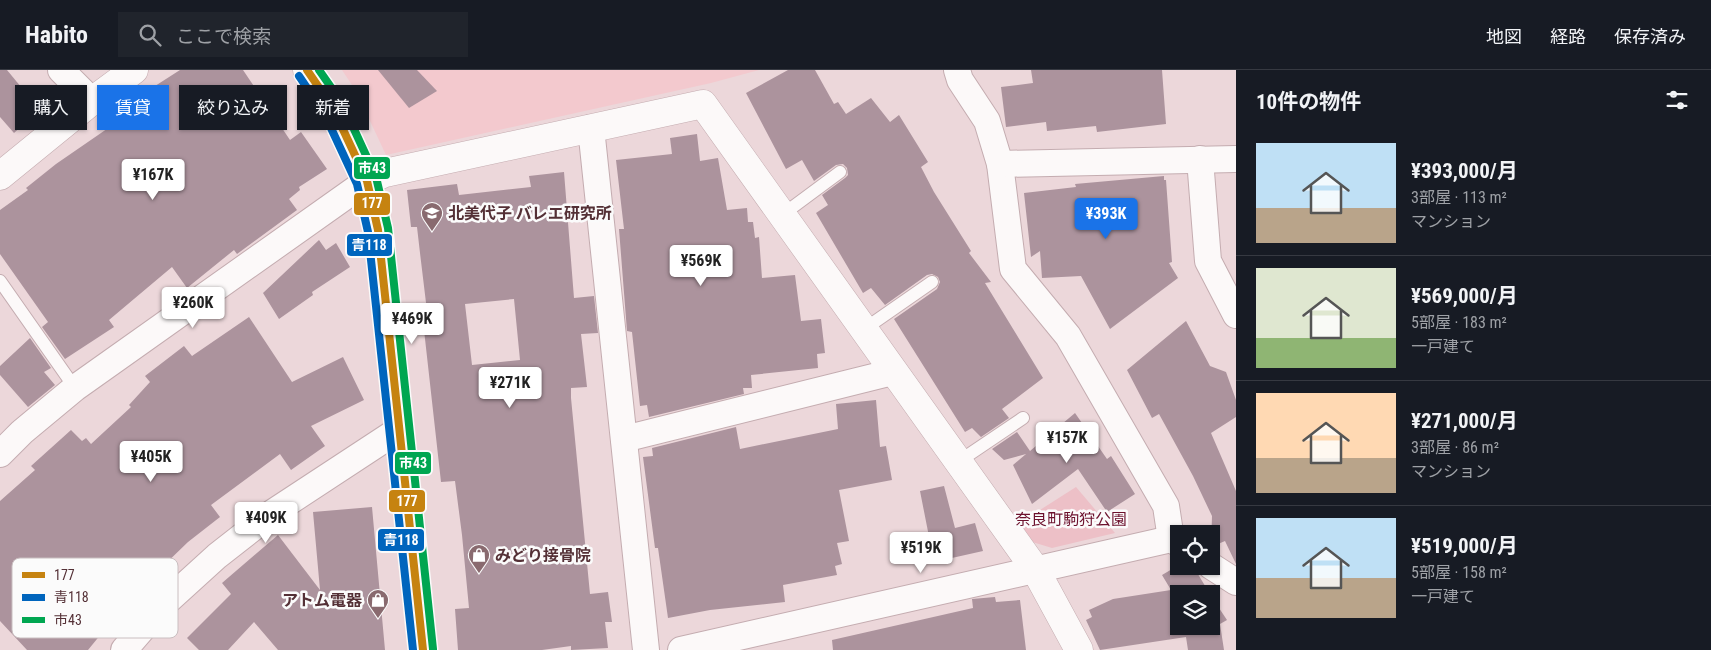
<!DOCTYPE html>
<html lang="ja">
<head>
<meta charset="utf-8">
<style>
	body { margin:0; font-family:"Roboto Condensed","Noto Sans JP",sans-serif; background:#20242c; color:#f1f3f6; height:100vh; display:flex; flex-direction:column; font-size:19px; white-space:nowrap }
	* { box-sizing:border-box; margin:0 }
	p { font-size:16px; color:#9ea1a6 }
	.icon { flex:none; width:28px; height:28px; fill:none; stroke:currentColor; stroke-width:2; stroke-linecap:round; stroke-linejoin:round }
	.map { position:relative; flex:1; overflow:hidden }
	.side { display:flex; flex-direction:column; background:#171b24; width:475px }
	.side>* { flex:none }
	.top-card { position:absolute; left:15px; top:15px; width:475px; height:45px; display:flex; gap:10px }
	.controls { position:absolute; left:1170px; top:455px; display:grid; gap:10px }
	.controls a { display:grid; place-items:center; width:50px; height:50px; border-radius:0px; background:#171b24; box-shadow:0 1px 4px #0004; font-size:25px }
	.price { position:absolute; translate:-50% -42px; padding:0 11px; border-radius:5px; background:#fff; color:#222; font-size:16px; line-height:32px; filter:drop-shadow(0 1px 2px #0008) }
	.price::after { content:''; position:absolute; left:50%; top:30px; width:15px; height:11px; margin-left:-8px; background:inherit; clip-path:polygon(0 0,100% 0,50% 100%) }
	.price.active { background:#1a73e8; color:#fff }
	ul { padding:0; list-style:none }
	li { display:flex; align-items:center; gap:15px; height:125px; padding:0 20px }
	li+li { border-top:1px solid #363941 }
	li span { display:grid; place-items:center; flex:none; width:140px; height:100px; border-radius:0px; color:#555 }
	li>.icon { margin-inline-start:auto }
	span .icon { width:60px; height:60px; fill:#fffc; stroke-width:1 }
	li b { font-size:21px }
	h2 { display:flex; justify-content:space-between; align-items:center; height:60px; padding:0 20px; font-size:21px }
	.tag { padding:0 18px; border-radius:0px; background:#171b24; box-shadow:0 1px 4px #0004; font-size:18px; line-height:45px }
	.tag.active { background:#1a73e8; color:#fff }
	header { display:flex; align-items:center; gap:30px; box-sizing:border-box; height:70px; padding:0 25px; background:#171b24; border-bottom:1px solid #363941 }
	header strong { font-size:24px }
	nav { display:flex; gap:28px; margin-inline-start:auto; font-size:18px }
	.search { width:350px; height:45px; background:#20242c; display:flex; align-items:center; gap:12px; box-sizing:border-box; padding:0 18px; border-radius:0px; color:#9ea1a6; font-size:19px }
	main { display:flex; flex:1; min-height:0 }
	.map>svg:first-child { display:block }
	.built { fill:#f3c9ce }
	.green { fill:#edc0c7 }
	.building { fill:#ac939d; fill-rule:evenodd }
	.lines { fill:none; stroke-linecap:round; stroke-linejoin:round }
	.service-casing { stroke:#c4acb0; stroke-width:14 }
	.minor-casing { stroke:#c4acb0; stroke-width:28 }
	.tertiary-casing { stroke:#c4acb0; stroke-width:29 }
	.service { stroke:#fcf9f9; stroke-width:12 }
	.minor { stroke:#fcf9f9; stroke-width:26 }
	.tertiary { stroke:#fcf9f9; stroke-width:28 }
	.bus-1-casing { stroke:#fbfbfb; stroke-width:11 }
	.bus-2-casing { stroke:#fbfbfb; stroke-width:11 }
	.bus-3-casing { stroke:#fbfbfb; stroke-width:11 }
	.bus-1 { stroke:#c68310; stroke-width:8 }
	.bus-2 { stroke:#0065bd; stroke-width:8 }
	.bus-3 { stroke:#00a651; stroke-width:8 }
	.labels { text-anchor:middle; stroke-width:5; stroke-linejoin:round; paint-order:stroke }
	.poi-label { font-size:16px; font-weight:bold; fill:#543036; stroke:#fbfbfb; text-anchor:start }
	.park-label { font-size:16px; fill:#6c112d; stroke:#fbfbfb }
	.key { fill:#fbfbfb; stroke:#c9bec0; stroke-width:1 }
	.key-label { font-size:14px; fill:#543036 }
	.line-badge { stroke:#fbfbfb; stroke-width:2 }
	.badge-label { font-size:14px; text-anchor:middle; font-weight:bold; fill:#fff }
</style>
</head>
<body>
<header>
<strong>Habito</strong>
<div class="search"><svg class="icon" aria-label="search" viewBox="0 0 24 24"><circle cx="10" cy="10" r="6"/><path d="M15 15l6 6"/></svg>ここで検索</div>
<nav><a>地図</a><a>経路</a><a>保存済み</a></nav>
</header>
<main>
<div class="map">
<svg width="1236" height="580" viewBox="0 0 1236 580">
	<rect width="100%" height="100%" fill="#ecd7da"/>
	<polygon class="built" points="342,0 759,0 711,13 386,85 356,21"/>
	<polygon class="green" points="1076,417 1115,463 1052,478 1029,471 1018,454"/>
	<g class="building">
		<polygon points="0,0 7,0 40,40 14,63 0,47"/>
		<polygon points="180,0 243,0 290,70 301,62 327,99 299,117 300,120 289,129 297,140 237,184 234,180 187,218 172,197 109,250 114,257 65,289 42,257 48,252 0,184 0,140 28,120 26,118 56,94 146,32 141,25"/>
		<polygon points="378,0 417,0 437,21 409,38"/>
		<polygon points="788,0 815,0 834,34 838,32 846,44 871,28 890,52 899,45 928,92 921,97 934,122 971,181 969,183 991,212 985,213 1043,308 1002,339 1009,348 981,367 972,358 965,362 894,249 937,219 940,212 938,207 932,204 927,205 885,235 871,218 863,223 816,143 828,135 822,125 845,108 848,105 847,98 843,94 836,95 814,111 802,90 786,99 746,23"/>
		<polygon points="1031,0 1162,0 1166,54 1097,62 1096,56 1047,61 1046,52 1006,57 1001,17 1033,13"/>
		<polygon points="697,64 700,91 718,88 727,140 747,138 748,152 753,152 755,168 759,167 762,208 795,205 801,251 821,249 825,283 817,284 818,298 751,305 752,318 743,318 744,324 649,347 647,335 640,336 632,262 627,261 619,159 624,159 616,90 672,84 670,68"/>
		<path d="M564,102L574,228L594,226L598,263L581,264L587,317L571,318V328L590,524L608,522L612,552H605L608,578L571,580V576L542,580H458L455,539L469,538L462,465L455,411L441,412L422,242L427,241L420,183L417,157H411L407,120L457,114L459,125L531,117L529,106ZM514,229L520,290L472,295L465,234Z"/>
		<polygon points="1164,106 1164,110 1166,110 1172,192 1169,193 1178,208 1110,259 1081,206 1042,208 1040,181 1031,187 1024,123 1076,117 1075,114"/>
		<polygon points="319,170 326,180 336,173 350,197 312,222 313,225 279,249 263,223"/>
		<polygon points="249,247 292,312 343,287 364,330 311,356 325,376 291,400 280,384 211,435 220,447 188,472 158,501 155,498 88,580 27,580 0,551 0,431 35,400 31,396 71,360 82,371 86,368 91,374 131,337 129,335 150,312 145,306 184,276 192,286"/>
		<polygon points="1186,251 1210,296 1226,302 1236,330 1236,347 1211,363 1236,421 1236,494 1225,471 1211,477 1212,446 1193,406 1159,344 1152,348 1127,300"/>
		<polygon points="30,268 51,298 44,302 55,315 28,337 0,305 0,296"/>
		<polygon points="876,330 880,377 886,376 892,410 839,420 849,471 837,473 842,494 835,496 837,505 783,515 785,532 710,540 668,548 658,478 655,478 643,387 653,386 652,378 736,357 740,379 838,359 836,334"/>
		<polygon points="1075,343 1107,389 1111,386 1135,424 1107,442 1078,399 1032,434 1013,395 1026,384 1004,390 992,379 1017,362 1030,381"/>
		<polygon points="944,416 955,458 975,453 983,481 934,492 920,421"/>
		<polygon points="372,437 385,580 278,580 254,552 228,580 199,580 187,568 231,524 222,513 278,465 320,520 313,442"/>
		<polygon points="1179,495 1193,496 1210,524 1179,524 1179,556 1211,556 1211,526 1227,550 1220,554 1224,580 1188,580 1186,567 1100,580 1086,550 1092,547 1089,540 1113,529 1171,520 1162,505"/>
		<polygon points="995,527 996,532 1020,530 1026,580 833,580 832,570 973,538 972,529"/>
	</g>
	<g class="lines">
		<g class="service-casing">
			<g id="service">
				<polyline points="782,145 840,102"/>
				<polyline points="0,211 75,318"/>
				<polyline points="863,260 932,212"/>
				<polyline points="958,392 1023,348"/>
			</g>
		</g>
		<g class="minor-casing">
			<g id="minor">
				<polyline points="61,0 92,31"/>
				<polyline points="957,0 960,10 987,51 1000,94 1013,199 1068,266 1166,436 1171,469 1179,474"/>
				<polyline points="591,58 646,580"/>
				<polyline points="1200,89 1208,191 1236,245"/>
				<polyline points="1000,94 1236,89"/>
				<polyline points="624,369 893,302"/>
				<polyline points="0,384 22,362 75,318 367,111"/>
				<polyline points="1211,496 1236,512"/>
				<polyline points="124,580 162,536 217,486 272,443 400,359"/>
				<polyline points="681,580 1171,469"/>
			</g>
		</g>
		<g class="tertiary-casing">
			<g id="tertiary">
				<polyline points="307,0 333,38 367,111 378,160 423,580"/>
				<polyline points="0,106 92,31 134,0"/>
				<polyline points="367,111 385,103 703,34 1035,499 1079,580"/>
			</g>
		</g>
		<use href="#service" class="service"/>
		<use href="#minor" class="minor"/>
		<use href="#tertiary" class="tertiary"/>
		<g class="bus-1-casing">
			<polyline id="bus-1" points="307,0 333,38 367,111 378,160 423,580"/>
		</g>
		<g class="bus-2-casing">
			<polyline id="bus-2" points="299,6 324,43 357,114 368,162 413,580"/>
		</g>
		<g class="bus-3-casing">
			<polyline id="bus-3" points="319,0 342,33 376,107 388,158 433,579"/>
		</g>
		<use href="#bus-1" class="bus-1"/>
		<use href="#bus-2" class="bus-2"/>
		<use href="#bus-3" class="bus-3"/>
	</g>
	<defs>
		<g id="school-pin" transform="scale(1.125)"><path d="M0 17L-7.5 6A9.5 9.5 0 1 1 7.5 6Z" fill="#896a6f" stroke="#fbfbfb"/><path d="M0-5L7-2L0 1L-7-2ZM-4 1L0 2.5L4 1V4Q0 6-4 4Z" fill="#fff"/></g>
		<g id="shop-pin" transform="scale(1.125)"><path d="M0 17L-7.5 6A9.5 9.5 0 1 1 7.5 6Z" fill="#896a6f" stroke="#fbfbfb"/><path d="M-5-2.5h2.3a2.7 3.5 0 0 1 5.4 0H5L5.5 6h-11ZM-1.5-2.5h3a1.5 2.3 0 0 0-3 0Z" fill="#fff"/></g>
	</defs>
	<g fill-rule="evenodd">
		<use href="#school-pin" x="432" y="143"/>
		<use href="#shop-pin" x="479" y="485"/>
		<use href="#shop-pin" x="378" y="530"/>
	</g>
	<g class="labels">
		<g class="poi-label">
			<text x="448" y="149">北美代子 バレエ研究所</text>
			<text x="495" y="491">みどり接骨院</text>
			<text x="362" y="536" text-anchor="end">アトム電器</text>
		</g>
		<g class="park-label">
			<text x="1071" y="455">奈良町駒狩公園</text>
		</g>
	</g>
	<rect x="12" y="488" width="166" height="80" rx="8" class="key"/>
	<rect x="22" y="502" width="23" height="6" fill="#c68310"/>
	<rect x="22" y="524" width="23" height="7" fill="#0065bd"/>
	<rect x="22" y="547" width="23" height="6" fill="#00a651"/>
	<g class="key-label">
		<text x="54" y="510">177</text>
		<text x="54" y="532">青118</text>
		<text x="54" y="555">市43</text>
	</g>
	<g class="line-badge">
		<rect x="353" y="86" width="38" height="24" rx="5" fill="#00a651"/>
		<rect x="353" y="122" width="38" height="24" rx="5" fill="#c68310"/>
		<rect x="346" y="163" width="47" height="24" rx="5" fill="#0065bd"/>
		<rect x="394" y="381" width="38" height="24" rx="5" fill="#00a651"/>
		<rect x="388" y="419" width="38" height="24" rx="5" fill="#c68310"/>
		<rect x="377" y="458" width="48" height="24" rx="5" fill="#0065bd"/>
	</g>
	<g class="badge-label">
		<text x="372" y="103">市43</text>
		<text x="372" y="138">177</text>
		<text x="369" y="180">青118</text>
		<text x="413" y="398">市43</text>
		<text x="407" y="436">177</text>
		<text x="401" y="475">青118</text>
	</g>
</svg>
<div class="controls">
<a><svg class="icon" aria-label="locate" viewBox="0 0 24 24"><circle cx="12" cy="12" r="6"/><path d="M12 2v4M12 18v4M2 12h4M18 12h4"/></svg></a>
<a><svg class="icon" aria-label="layers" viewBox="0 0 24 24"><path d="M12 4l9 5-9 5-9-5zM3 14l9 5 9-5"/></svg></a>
</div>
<b class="price" style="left:153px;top:131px">¥167K</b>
<b class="price active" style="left:1106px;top:170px">¥393K</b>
<b class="price" style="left:701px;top:217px">¥569K</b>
<b class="price" style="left:193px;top:259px">¥260K</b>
<b class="price" style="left:412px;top:275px">¥469K</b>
<b class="price" style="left:510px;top:339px">¥271K</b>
<b class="price" style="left:1067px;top:394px">¥157K</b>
<b class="price" style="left:151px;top:413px">¥405K</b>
<b class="price" style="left:266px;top:474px">¥409K</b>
<b class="price" style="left:921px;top:504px">¥519K</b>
<div class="top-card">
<a class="tag">購入</a>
<a class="tag active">賃貸</a>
<a class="tag">絞り込み</a>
<a class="tag">新着</a>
</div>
</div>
<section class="side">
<h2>10件の物件<svg class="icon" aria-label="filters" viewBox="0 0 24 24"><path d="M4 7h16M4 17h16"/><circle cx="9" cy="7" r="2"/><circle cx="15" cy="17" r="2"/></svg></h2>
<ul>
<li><span style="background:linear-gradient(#bfe0f5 65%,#b9a48a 0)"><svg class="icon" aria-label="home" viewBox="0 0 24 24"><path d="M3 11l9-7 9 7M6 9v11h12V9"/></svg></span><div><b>¥393,000/月</b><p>3部屋 · 113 m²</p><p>マンション</p></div></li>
<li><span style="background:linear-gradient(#dfe7d0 70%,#8fb573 0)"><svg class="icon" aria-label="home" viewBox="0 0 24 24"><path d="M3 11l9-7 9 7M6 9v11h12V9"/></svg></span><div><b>¥569,000/月</b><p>5部屋 · 183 m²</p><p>一戸建て</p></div></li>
<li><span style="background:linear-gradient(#ffd9b3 65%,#b9a48a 0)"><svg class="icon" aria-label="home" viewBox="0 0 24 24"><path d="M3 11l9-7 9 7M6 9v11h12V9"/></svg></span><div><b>¥271,000/月</b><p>3部屋 · 86 m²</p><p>マンション</p></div></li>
<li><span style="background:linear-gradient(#bfe0f5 60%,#b9a48a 0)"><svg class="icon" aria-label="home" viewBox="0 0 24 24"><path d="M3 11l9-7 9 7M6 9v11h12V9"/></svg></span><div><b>¥519,000/月</b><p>5部屋 · 158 m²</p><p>一戸建て</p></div></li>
</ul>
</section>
</main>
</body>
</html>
